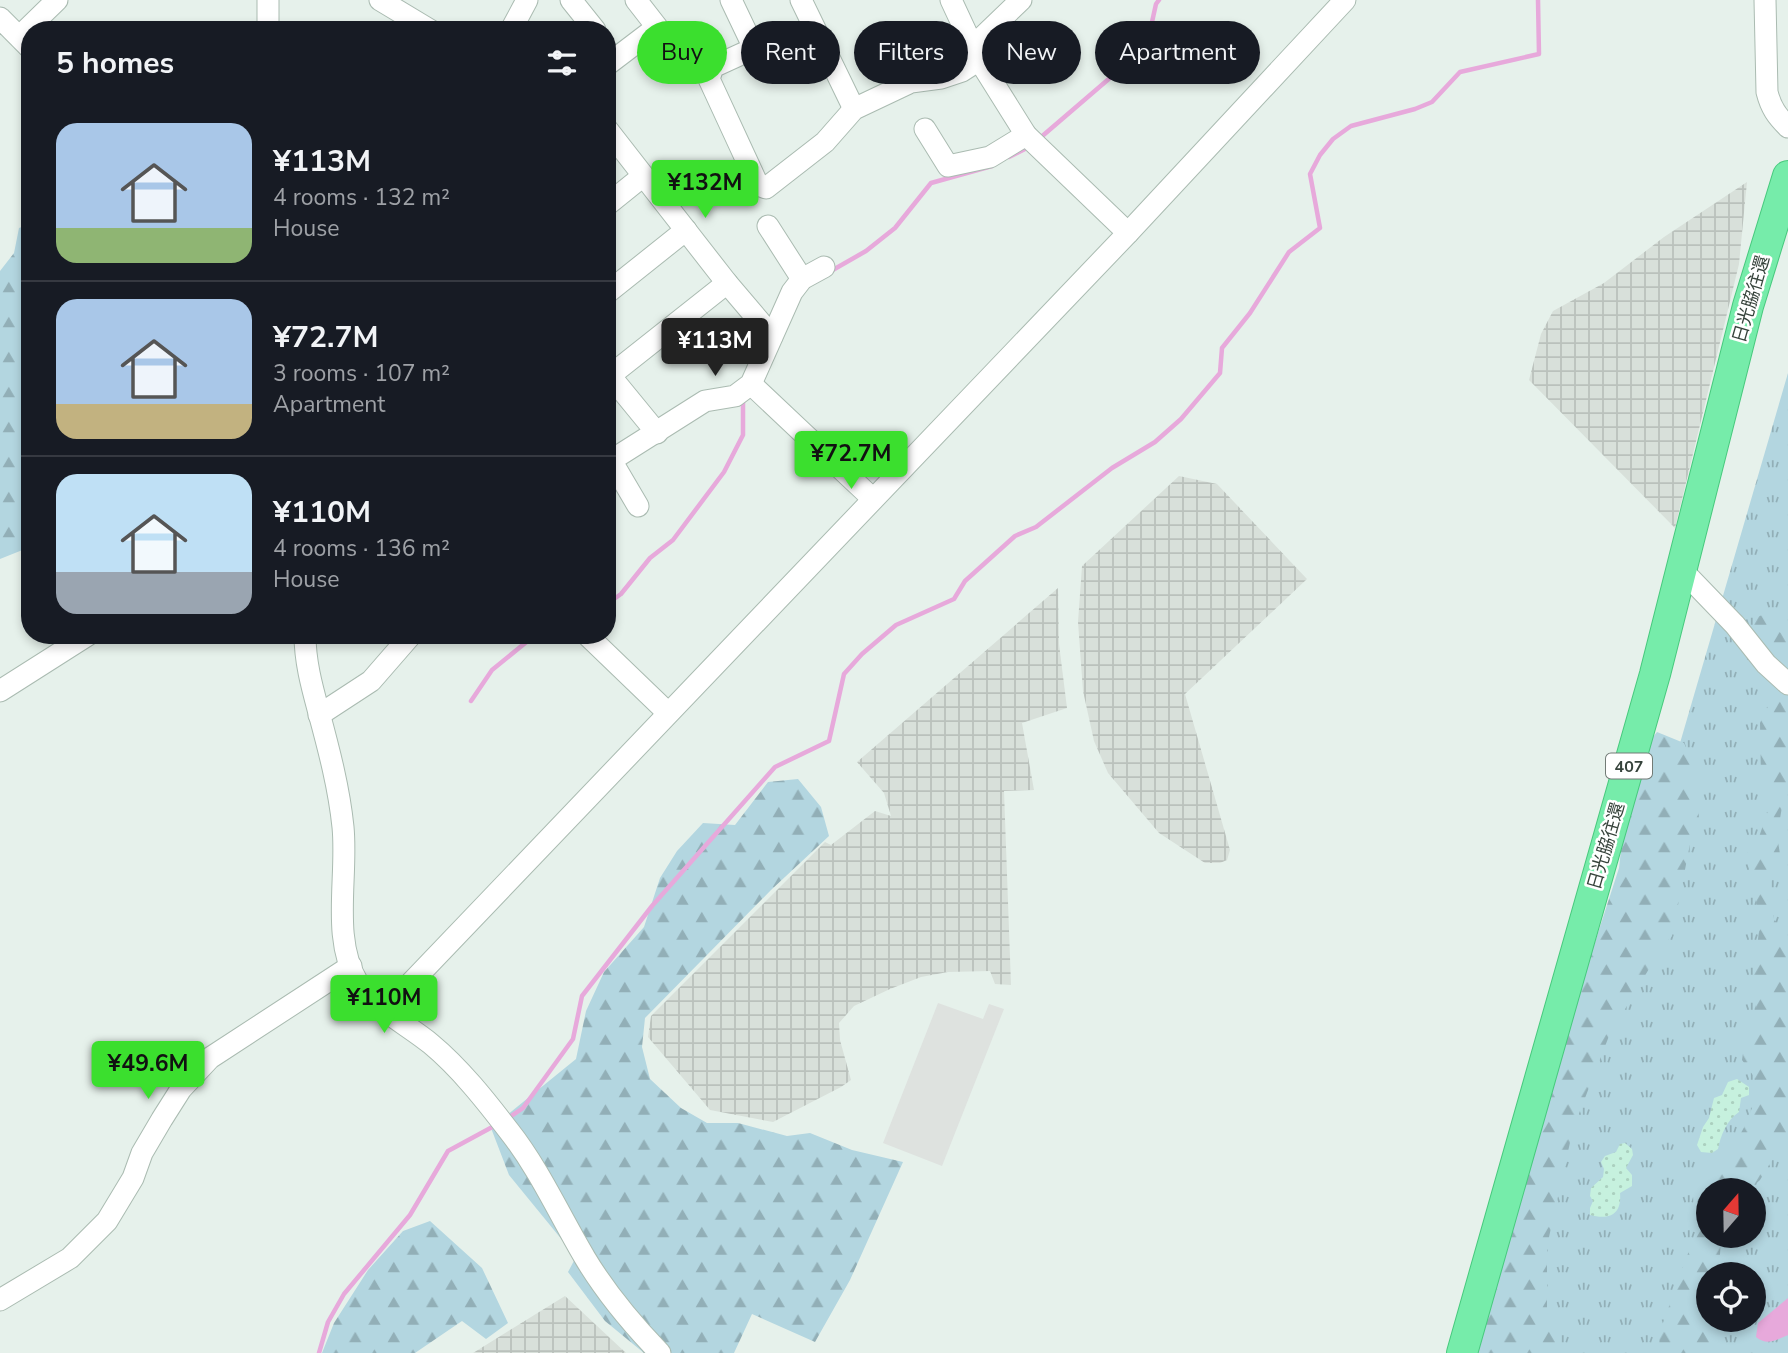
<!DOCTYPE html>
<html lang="en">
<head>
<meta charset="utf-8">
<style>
	body { margin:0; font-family:"Nunito Sans","Noto Sans JP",sans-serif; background:#242831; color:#f1f3f6; height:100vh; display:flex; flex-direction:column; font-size:26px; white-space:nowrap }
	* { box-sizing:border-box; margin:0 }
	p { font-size:23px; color:#9ea1a6 }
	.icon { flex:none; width:38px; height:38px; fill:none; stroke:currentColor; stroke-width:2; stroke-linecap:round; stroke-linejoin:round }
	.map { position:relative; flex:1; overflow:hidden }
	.side { position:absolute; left:21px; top:21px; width:595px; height:623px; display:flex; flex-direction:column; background:#171b24; border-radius:28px; box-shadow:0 4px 10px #0003 }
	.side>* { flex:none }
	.top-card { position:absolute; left:637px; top:21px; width:665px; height:63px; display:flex; gap:14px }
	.needle { width:46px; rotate:20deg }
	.controls { position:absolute; left:1696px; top:1178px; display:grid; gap:14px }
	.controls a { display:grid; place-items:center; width:70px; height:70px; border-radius:50%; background:#171b24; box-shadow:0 4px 10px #0003; font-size:35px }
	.price { position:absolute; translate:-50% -60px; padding:0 16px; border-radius:7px; background:#3bdf2e; color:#111; font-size:23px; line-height:46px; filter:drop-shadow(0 2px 4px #0008) }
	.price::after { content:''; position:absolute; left:50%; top:42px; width:21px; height:16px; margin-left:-10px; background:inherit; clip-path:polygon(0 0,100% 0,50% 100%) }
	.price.active { background:#222; color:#fff }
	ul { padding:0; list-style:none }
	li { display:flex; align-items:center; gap:21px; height:175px; padding:0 35px }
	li+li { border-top:2px solid #363941 }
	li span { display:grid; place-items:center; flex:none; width:196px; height:140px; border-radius:21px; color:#555 }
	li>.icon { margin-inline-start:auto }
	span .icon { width:84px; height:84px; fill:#fffc; stroke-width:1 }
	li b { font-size:30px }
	h2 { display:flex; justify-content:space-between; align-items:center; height:84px; padding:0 35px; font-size:30px }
	.pill { padding:0 24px; border-radius:32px; background:#171b24; box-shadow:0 4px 10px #0003; font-size:24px; line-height:63px }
	.pill.active { background:#3bdf2e; color:#111 }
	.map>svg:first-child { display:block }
	.industrial { fill:url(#industrial-grid) }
	.grass { fill:url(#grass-tufts); fill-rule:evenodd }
	.forest { fill:url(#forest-firs) }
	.sand { fill:url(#sand-dots) }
	.parking { fill:#dee2df }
	.water { fill:#e7a9db }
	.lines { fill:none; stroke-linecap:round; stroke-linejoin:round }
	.stream { stroke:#e7a9db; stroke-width:4.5 }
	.minor-casing { stroke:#aabbb1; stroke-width:23 }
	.highway-casing { stroke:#47c97d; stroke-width:32 }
	.minor { stroke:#fff; stroke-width:21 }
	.highway { stroke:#76ecaa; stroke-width:30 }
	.labels { text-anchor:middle; stroke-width:5; stroke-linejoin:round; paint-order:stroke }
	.shield { fill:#fff; stroke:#727b76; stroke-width:2 }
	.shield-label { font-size:16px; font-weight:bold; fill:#36433b }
	.street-label { font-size:18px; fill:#36433b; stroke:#fff }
</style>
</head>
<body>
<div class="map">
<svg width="1788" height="1353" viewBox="0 0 1788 1353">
	<defs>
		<pattern id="industrial-grid" width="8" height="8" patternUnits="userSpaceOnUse" patternTransform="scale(1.75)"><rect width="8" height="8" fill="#d8e0da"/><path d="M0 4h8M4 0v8" fill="none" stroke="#bac1bc"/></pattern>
		<pattern id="grass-tufts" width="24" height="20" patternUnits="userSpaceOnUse" patternTransform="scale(1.75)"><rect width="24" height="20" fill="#b3d6e0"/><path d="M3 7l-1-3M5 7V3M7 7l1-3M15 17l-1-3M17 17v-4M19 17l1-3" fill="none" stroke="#92afb7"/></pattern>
		<pattern id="forest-firs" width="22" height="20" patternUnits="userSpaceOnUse" patternTransform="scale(1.75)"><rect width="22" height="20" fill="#b3d6e0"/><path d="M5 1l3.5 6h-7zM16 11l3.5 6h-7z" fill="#92afb7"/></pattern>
		<pattern id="sand-dots" width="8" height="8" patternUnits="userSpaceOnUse" patternTransform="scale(1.75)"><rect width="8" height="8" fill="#c6f1de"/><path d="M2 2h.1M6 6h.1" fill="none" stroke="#abd0bf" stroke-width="1.8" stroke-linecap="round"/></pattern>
	</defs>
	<rect width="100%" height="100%" fill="#e6f1eb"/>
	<g class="industrial">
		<polygon points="1747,182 1739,264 1675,528 1529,380 1541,334 1553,311 1604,283 1664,237"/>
		<polygon points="1179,476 1217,484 1307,579 1185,694 1230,850 1227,860 1220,863 1205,863 1159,833 1108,773 1094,741 1083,691 1078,622 1082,566"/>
		<polygon points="1058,588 1059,644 1067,708 1022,723 1034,790 1004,791 1011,985 995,984 990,971 948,972 921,977 890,989 854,1006 839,1023 840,1040 851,1080 841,1087 773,1122 710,1110 648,1037 651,1016 825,842 831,845 875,811 891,816 884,793 857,762"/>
		<polygon points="565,1296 626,1353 473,1353"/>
	</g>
	<path class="grass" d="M1788,373V1353H1502ZM1708,1190H1754V1236H1708ZM1708,1274H1754V1320H1708Z"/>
	<g class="forest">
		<polygon points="30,224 30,547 0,559 0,271 14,253 19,228"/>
		<polygon points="1765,614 1774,628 1788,638 1788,790 1782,807 1777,836 1780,854 1770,885 1774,919 1788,938 1788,1148 1778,1150 1760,1180 1749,1190 1708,1190 1708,1236 1721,1236 1719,1274 1708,1274 1708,1320 1717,1320 1713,1326 1712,1353 1660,1353 1659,1334 1695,1234 1693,1195 1702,1179 1731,1151 1747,1122 1760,1085 1742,1060 1746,1032 1756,1009 1752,984 1760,924 1747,853 1759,837 1772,799 1761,778 1760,723 1773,696 1747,638 1757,617"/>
		<polygon points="1657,732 1684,743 1694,765 1699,818 1690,844 1672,936 1662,947 1609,1036 1573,1129 1547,1246 1547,1309 1560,1329 1560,1353 1473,1353 1477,1330 1493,1301 1501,1263 1542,1128 1564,1038 1619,868 1623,832 1641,752"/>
		<polygon points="798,779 821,807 829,836 771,890 645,1018 642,1047 650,1079 681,1108 707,1123 738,1123 787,1136 810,1133 852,1150 903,1162 850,1280 815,1342 752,1314 734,1353 644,1353 605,1321 568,1272 576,1257 509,1175 491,1128 576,1059 586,1011 604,972 644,927 660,878 677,851 703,823 735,825 768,782"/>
		<polygon points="430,1221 482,1268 508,1323 486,1339 462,1321 415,1353 322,1353 334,1323 368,1270 403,1231"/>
	</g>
	<g class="sand">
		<path d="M1737,1079L1749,1087V1095L1741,1098L1739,1112C1726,1121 1721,1135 1718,1149L1712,1153L1701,1152L1697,1145L1703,1127L1709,1118L1714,1098L1722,1095L1728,1082Z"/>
		<path d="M1625,1143L1632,1149L1633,1155L1626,1168L1632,1175V1186L1620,1193C1622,1215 1609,1220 1590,1215V1208L1593,1201L1590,1196L1591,1188L1603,1177L1604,1169L1601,1162L1605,1156L1616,1152L1620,1144Z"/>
	</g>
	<polygon class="parking" points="938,1003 983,1019 989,1004 1004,1009 942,1166 883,1143"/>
	<path class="water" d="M1788,1298V1335C1776,1340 1767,1346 1756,1337L1758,1323Z"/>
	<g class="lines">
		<g class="stream">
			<polyline points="1040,138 1139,53 1150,31 1156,4 1159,0"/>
			<polyline points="1009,157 1027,148"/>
			<polyline points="831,271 866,251 895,228 931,183 992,166"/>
			<polyline points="607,604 621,594 650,558 673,540 724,472 743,435 743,400"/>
			<polyline points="471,701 492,670 535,635"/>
			<polyline points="507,1119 523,1108 573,1039 582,996 652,906 775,767 829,741 844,674 862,654 896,625 954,599 965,581 1015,536 1036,527 1112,468 1155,442 1181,419 1220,373 1222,348 1250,313 1289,252 1320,228 1310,174 1320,155 1333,139 1351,126 1415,109 1432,102 1460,72 1539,54 1538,0"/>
			<polyline points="319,1353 328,1322 344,1294 410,1215 448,1151 496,1125"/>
		</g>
		<g class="minor-casing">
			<g id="minor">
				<polyline points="268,0 268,30"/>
				<polyline points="380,0 430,30"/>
				<polyline points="571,0 595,30"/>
				<polyline points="731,0 752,44 748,51 713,67 709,79 758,185 766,188 825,142 854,109 911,82 941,78 962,71 979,60"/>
				<polyline points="801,0 854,109"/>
				<polyline points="951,0 979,60 1026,135 1128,233"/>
				<path d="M1765,0L1767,92C1771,108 1777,116 1788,127"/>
				<polyline points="0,18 30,48"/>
				<polyline points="511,30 527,0"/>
				<polyline points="20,36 57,0"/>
				<polyline points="972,47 1021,0"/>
				<polyline points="607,65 657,27 636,0"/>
				<polyline points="607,129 727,283 772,336"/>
				<polyline points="925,129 948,166 990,157 1026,135"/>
				<polyline points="607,205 643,176"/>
				<polyline points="768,226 802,279"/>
				<polyline points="607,293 686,230"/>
				<polyline points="607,372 657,433"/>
				<polyline points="607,378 727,283"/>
				<polyline points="751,384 873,499"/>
				<polyline points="611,460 638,506"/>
				<polyline points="607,463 705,401 735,396 751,384 792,292 802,279 824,267"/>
				<polyline points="1681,569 1735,625 1766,664 1788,684"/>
				<path d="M305,635C305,662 312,687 319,713C329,750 339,788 343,827C348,877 331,939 358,983C375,1009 408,1025 431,1044C460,1068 486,1101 509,1131C539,1169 560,1216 585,1258C606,1293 632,1324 660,1353"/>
				<polyline points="587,635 668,713"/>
				<polyline points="0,691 88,635"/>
				<polyline points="319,715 371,681 411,635"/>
				<polyline points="385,1010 1128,233 1345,0"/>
				<polyline points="0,1300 70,1258 107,1221 133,1178 142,1153 162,1119 181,1089 210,1058 351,966"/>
			</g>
		</g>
		<g class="highway-casing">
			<polyline id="highway" points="1462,1353 1655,674 1748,306 1788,176"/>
		</g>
		<use href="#minor" class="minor"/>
		<use href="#highway" class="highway"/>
	</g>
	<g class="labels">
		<rect class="shield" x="1606" y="753.5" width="46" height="25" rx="5"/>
		<g class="shield-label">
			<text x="1629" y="772">407</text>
		</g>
		<g class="street-label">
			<text transform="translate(1751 299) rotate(-74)" y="6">日光脇往還</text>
			<text transform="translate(1606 846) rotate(-74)" y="6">日光脇往還</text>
		</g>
	</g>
</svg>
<div class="controls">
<a><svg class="needle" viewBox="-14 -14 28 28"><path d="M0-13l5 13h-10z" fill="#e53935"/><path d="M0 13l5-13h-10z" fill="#9ea1a6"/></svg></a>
<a><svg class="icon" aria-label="locate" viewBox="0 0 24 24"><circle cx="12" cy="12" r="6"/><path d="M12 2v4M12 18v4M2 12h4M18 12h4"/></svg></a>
</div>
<b class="price" style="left:705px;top:220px">¥132M</b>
<b class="price active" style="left:715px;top:378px">¥113M</b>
<b class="price" style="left:851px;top:491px">¥72.7M</b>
<b class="price" style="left:384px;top:1035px">¥110M</b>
<b class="price" style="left:148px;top:1101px">¥49.6M</b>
<div class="top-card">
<a class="pill active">Buy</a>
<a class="pill">Rent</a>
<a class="pill">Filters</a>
<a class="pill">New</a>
<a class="pill">Apartment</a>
</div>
<section class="side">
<h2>5 homes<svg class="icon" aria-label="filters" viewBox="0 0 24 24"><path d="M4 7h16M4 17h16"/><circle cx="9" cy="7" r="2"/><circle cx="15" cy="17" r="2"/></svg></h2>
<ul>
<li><span style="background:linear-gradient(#a9c7e8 75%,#8fb573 0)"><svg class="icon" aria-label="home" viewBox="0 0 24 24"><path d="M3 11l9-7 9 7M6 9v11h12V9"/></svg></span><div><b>¥113M</b><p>4 rooms · 132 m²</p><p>House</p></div></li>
<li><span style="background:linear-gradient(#a9c7e8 75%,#c2b280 0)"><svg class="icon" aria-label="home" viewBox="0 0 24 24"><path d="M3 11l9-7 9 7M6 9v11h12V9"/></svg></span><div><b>¥72.7M</b><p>3 rooms · 107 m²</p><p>Apartment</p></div></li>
<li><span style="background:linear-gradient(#bfe0f5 70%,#9aa5b1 0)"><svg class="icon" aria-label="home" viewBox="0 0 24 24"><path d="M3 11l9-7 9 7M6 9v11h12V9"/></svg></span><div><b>¥110M</b><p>4 rooms · 136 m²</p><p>House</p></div></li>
</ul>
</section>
</div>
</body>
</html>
